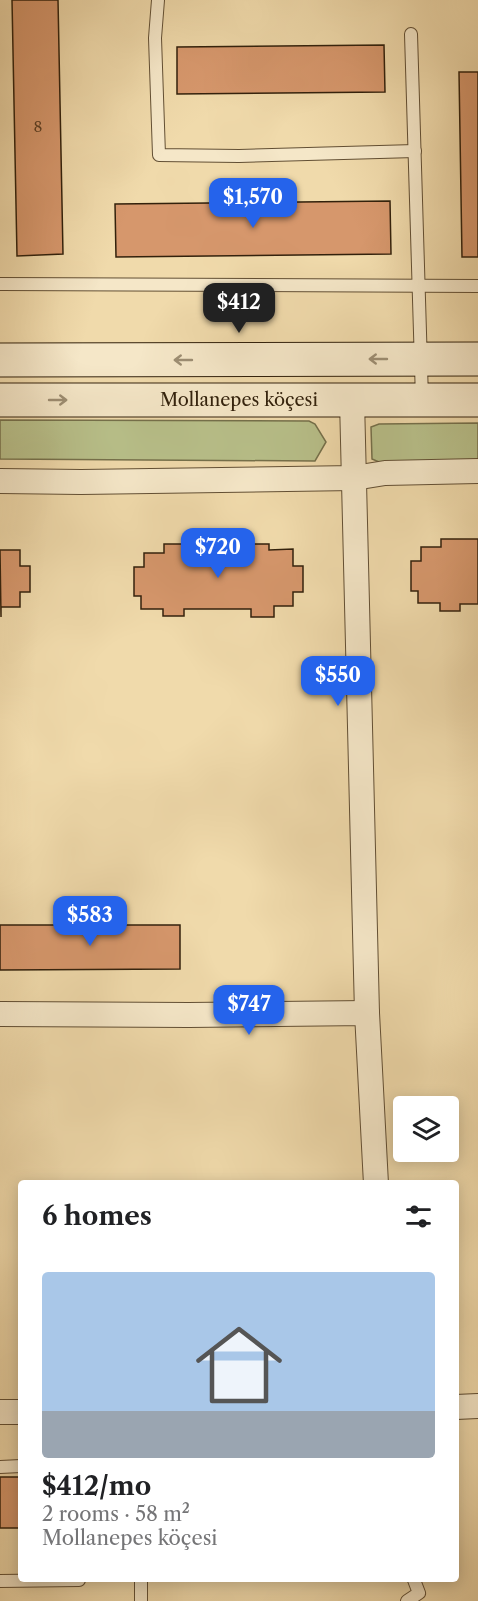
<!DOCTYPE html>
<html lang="en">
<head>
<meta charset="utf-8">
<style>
	body { margin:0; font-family:"Libre Caslon Text",serif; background:#f6f6f6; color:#202124; height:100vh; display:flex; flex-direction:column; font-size:22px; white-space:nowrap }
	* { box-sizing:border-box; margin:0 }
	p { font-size:20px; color:#757577 }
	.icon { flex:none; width:33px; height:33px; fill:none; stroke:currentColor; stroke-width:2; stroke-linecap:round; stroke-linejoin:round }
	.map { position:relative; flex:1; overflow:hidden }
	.sheet { position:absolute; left:18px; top:1180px; width:441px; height:402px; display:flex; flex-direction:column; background:#fff; border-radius:6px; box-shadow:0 3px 15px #0003 }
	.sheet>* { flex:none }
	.controls { position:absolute; left:393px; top:1096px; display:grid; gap:12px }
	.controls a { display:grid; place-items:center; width:66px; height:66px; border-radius:6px; background:#fff; box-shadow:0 3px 15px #0003; font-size:30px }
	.price { position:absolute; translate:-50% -51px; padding:0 14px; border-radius:12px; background:#2563eb; color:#fff; font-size:20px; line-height:39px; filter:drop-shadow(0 2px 3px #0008) }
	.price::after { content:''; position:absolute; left:50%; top:36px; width:18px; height:14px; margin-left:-9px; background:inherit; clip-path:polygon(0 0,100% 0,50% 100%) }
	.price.on { background:#222; color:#fff }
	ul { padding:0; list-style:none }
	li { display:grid; align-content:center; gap:12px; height:318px; padding:0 24px }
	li+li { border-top:2px solid #e0e0e0 }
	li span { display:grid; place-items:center; height:186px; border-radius:6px; color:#555 }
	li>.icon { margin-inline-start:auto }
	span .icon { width:108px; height:108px; fill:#fffc; stroke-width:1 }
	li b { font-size:26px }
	h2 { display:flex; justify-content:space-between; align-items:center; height:72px; padding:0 24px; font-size:26px }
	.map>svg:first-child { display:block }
	.green { fill:#b8c08a; stroke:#75704b; stroke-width:1.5 }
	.building { fill:#d6976c; stroke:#32210c; stroke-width:1.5 }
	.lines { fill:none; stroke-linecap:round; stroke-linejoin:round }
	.lane-casing { stroke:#624f34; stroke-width:14 }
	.street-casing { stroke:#624f34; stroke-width:26 }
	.secondary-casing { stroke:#32210c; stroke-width:35 }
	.lane { stroke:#f5e7c8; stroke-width:12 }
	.street { stroke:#f5e7c8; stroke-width:24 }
	.secondary { stroke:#f5e7c8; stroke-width:33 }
	.oneway { stroke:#9d8e73 }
	.labels { text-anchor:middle; stroke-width:4.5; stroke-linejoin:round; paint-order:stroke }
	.number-label { font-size:15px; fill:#5b3e24 }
	.street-label { font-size:18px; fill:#32210c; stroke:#f5e7c8 }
</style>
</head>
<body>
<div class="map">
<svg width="478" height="1601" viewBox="0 0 478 1601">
	<rect width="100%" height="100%" fill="#f0daab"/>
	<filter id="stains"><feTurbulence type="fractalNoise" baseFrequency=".00333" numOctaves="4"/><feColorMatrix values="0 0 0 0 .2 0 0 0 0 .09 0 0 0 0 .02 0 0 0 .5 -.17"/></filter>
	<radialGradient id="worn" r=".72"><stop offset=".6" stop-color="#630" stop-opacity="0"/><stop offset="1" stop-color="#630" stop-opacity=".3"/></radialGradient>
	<g class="green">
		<polygon points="0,420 309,421 315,424 326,442 315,461 0,459"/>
		<polygon points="478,423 478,460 379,462 372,459 371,427 379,424"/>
	</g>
	<g class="building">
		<polygon points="12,0 58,0 63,254 17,256"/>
		<polygon points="384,45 385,92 177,94 177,47"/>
		<polygon points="459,72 478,72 478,257 462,257"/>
		<polygon points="390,201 391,254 116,257 115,204"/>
		<polygon points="441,539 478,539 478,604 460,604 460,611 440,611 440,603 418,603 418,591 411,591 411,561 421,561 421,547 441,547"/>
		<polygon points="164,544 269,544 269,550 293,549 293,566 303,566 303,592 293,592 293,606 274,606 274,617 251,617 251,609 184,609 184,616 163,616 163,609 141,609 141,596 134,596 134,567 144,567 144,553 164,553"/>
		<polygon points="0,550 20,550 20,566 30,566 30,592 20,592 20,607 1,607 1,617"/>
		<polygon points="0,925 180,925 180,969 0,970"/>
		<rect x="0" y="1477" width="21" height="51"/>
	</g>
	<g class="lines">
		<g class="lane-casing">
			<g id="lane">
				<polyline points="158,0 155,38 159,155 239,156 415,151"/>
				<polyline points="411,34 422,399"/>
				<polyline points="0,284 478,286"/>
				<polyline points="0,1467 21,1466"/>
				<polyline points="141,1580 141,1601"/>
				<polyline points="0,1581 79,1580"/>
				<polyline points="407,1601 419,1593 414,1580"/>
			</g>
		</g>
		<g class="street-casing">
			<g id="street">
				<polyline points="352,400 367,1013"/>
				<polyline points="0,481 81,482 354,478 385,473 478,471"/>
				<polyline points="0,1014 189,1015 367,1013 376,1184"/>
				<polyline points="456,1407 478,1406"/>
				<polyline points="0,1412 21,1412"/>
			</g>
		</g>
		<g class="secondary-casing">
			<g id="secondary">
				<polyline points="0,360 478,359"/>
				<polyline points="0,400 478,400"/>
			</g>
		</g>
		<use href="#lane" class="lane"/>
		<use href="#street" class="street"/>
		<use href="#secondary" class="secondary"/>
	</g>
	<defs><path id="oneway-shaft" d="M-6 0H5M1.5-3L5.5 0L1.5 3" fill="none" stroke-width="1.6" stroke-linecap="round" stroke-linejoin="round" transform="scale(1.5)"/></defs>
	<g class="oneway">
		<use href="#oneway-shaft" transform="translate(378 359) rotate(180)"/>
		<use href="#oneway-shaft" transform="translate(183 360) rotate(180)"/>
		<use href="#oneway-shaft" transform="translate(58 400)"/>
	</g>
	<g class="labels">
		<g class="number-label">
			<text x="38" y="132">8</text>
		</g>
		<g class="street-label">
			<text x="239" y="406">Mollanepes köçesi</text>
		</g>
	</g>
	<rect width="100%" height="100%" filter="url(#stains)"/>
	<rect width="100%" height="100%" fill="url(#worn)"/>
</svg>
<div class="controls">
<a><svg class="icon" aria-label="layers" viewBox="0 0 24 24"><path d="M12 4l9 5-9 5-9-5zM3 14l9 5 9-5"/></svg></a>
</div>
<b class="price" style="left:253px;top:229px">$1,570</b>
<b class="price on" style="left:239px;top:334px">$412</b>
<b class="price" style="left:218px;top:579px">$720</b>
<b class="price" style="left:338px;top:707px">$550</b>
<b class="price" style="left:90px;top:947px">$583</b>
<b class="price" style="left:249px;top:1036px">$747</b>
<section class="sheet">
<h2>6 homes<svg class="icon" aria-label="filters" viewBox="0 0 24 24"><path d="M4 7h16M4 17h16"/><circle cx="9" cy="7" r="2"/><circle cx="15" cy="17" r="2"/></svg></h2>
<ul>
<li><span style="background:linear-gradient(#a9c7e8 75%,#9aa5b1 0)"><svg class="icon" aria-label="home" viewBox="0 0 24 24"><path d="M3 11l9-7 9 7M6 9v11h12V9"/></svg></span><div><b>$412/mo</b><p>2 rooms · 58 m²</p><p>Mollanepes köçesi</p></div></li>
</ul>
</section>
</div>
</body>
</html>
